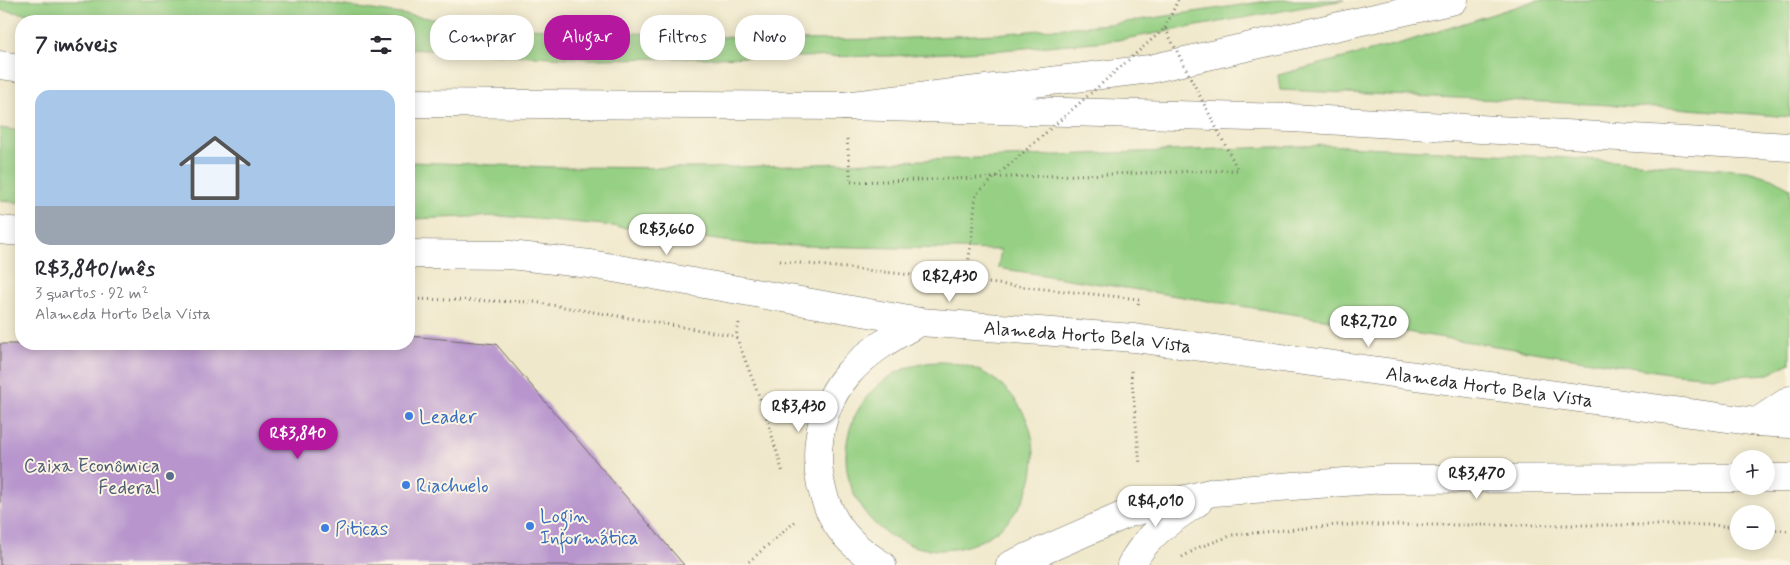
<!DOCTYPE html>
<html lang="pt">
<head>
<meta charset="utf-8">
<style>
	body { margin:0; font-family:Mynerve,sans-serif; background:#f2f2f3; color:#2b2b33; height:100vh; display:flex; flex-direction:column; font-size:19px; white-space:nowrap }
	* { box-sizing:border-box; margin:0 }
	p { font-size:16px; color:#7c7c81 }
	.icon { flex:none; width:28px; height:28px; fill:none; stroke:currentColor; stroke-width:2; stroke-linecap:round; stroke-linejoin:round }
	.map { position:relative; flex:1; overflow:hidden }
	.side { position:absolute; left:15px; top:15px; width:400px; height:335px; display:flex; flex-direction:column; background:#fff; border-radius:20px; box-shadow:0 2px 12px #0003 }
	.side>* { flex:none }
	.hud { position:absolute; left:430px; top:15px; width:475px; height:45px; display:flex; gap:10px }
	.tools { position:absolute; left:1730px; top:450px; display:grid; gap:10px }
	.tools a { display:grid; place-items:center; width:45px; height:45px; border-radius:50%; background:#fff; box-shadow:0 2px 12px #0003; font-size:25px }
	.price { position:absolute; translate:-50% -42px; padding:0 11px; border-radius:18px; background:#fff; color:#222; font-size:16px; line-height:32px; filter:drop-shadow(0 1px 2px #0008) }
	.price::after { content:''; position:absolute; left:50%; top:30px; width:15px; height:11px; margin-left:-8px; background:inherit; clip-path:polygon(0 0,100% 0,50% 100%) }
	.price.current { background:#b5179e; color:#fff }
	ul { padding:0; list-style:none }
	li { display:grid; align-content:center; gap:10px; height:265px; padding:0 20px }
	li+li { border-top:1px solid #e1e1e2 }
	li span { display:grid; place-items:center; height:155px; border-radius:15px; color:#555 }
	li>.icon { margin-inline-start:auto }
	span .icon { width:90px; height:90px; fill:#fffc; stroke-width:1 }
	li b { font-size:21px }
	h2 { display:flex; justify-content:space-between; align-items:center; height:60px; padding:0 20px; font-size:21px }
	.tag { padding:0 18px; border-radius:20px; background:#fff; box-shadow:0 2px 12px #0003; font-size:18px; line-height:45px }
	.tag.current { background:#b5179e; color:#fff }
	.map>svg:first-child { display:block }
	.green { fill:#96d084; stroke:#607e58 }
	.building { fill:#b896cd }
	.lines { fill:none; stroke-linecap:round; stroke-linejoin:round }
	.minor-casing { stroke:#706d63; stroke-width:29 }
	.major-casing { stroke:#706d63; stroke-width:29 }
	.highway-casing { stroke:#706d63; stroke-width:29 }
	.path { stroke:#706d63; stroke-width:3; stroke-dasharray:1 4; stroke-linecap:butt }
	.minor { stroke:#fff; stroke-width:28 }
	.major { stroke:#fff; stroke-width:28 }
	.highway { stroke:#fff; stroke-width:28 }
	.path-bridge { stroke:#706d63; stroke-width:3; stroke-dasharray:1 4; stroke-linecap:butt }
	.shop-dot { fill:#3f7fe0; stroke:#fcf5e5; stroke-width:2 }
	.service-dot { fill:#5c6f8a; stroke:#fcf5e5; stroke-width:2 }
	.labels { text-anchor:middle; stroke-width:4; stroke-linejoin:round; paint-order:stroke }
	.street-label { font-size:19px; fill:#2b2b2b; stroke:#fcf5e5 }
	.shop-label { font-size:19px; fill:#366cbe; stroke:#fcf5e5; text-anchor:start }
	.service-label { font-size:19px; fill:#4e5e75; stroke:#fcf5e5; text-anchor:end }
</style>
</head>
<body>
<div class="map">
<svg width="1790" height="565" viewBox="0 0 1790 565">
	<rect width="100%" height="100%" fill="#fcf5e5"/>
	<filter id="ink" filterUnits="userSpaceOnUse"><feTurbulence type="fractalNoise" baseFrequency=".02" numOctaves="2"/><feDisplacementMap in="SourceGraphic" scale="10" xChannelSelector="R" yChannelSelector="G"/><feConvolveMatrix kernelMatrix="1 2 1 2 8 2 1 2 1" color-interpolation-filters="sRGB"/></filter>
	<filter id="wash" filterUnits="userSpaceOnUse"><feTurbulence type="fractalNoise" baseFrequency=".0096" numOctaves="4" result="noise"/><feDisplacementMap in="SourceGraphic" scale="20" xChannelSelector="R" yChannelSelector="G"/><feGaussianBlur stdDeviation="1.12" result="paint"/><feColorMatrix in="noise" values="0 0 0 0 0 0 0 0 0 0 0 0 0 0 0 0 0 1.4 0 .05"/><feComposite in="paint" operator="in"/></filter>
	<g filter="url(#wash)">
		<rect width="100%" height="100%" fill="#efe8cb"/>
		<g class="green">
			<polygon points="0,0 304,0 484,26 789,40 891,39 996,34 1119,23 1275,0 1344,0 1118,40 1002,50 891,56 587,59 409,49 409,21 76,21 0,10"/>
			<polygon points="1537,0 1790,0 1790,117 1676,108 1280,90 1278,75 1405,42"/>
			<polygon points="0,128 21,131 21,203 0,200"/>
			<polygon points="1327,145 1570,158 1748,171 1771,178 1790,188 1790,363 1769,374 1712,377 1668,373 998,268 1001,250 755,245 605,225 501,216 409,219 409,162 553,167 710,168"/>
			<circle cx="940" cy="456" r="94"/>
		</g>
		<g id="blocks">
			<polygon class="building" points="409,336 496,344 684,565 0,565 0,344 409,344"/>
		</g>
	</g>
	<g filter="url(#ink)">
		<use href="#blocks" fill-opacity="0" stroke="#706d63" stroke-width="1"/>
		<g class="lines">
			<g class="minor-casing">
				<g id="minor">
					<polyline points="0,230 21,232"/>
					<path id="s1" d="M409,254L510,255L590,264L920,322L1134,338L1757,422L1790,424"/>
					<polyline points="1766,478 1790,478"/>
					<path d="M882,565C864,554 846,540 835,521C809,476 813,415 847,375C866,352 894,336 920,322"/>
					<polyline points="1010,565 1129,513 1214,492 1384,479 1739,478"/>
					<path d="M1131,565C1147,534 1170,521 1198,502"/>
				</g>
			</g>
			<g class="major-casing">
				<g id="major">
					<polyline points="0,65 21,68"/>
					<polyline points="409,103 844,106 1291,118 1790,147"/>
					<polyline points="1757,422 1790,400"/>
				</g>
			</g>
			<g class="highway-casing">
				<polyline id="highway" points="844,106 1150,69 1454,0"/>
			</g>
			<g class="path">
				<polyline points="1165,28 1178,0"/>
				<polyline points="847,139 851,182"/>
				<polyline points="780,261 1139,299 1138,305"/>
				<polyline points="966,279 971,243"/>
				<polyline points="409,299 534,302 736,336"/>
				<polyline points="739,323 736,336 765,412 783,473"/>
				<polyline points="1131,371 1140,465"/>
				<polyline points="1766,529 1790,531"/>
				<polyline points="1182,557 1200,547 1233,535 1338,525 1710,525 1739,527"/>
				<polyline points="745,565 797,520"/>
			</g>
			<use href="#minor" class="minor"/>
			<use href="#major" class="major"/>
			<use href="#highway" class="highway"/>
			<polyline class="path-bridge" points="851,182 1238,170 1165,28 976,194 971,243"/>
		</g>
	</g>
	<g class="shop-dot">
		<circle cx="409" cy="416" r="5"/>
		<circle cx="406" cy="485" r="5"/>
		<circle cx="530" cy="526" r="5"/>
		<circle cx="325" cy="528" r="5"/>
	</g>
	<circle class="service-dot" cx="170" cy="476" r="5"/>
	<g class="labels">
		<g class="street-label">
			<text dy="7" stroke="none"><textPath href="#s1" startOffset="685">Alameda Horto Bela Vista</textPath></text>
			<text dy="7" stroke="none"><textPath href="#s1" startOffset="1090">Alameda Horto Bela Vista</textPath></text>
		</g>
		<g class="shop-label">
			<text x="419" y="423">Leader</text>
			<text x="416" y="492">Riachuelo</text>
			<text x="540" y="522">Login<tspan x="540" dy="22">Informática</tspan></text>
			<text x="335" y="535">Piticas</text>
		</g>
		<g class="service-label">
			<text x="160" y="472">Caixa Econômica<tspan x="160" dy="22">Federal</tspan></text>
		</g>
	</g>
</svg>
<div class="tools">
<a>+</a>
<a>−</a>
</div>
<b class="price" style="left:667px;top:256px">R$3,660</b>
<b class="price" style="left:950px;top:303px">R$2,430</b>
<b class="price" style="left:1369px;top:348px">R$2,720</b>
<b class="price" style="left:799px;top:433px">R$3,430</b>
<b class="price current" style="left:298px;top:460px">R$3,840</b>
<b class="price" style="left:1477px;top:500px">R$3,470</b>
<b class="price" style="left:1156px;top:528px">R$4,010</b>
<div class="hud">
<a class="tag">Comprar</a>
<a class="tag current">Alugar</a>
<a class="tag">Filtros</a>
<a class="tag">Novo</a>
</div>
<section class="side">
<h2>7 imóveis<svg class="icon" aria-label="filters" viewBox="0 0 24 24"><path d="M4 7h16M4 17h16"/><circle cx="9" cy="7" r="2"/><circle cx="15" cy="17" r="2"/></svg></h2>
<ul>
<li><span style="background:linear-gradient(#a9c7e8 75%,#9aa5b1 0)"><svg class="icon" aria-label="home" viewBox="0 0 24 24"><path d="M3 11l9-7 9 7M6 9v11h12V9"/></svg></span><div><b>R$3,840/mês</b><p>3 quartos · 92 m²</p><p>Alameda Horto Bela Vista</p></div></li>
</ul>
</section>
</div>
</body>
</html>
